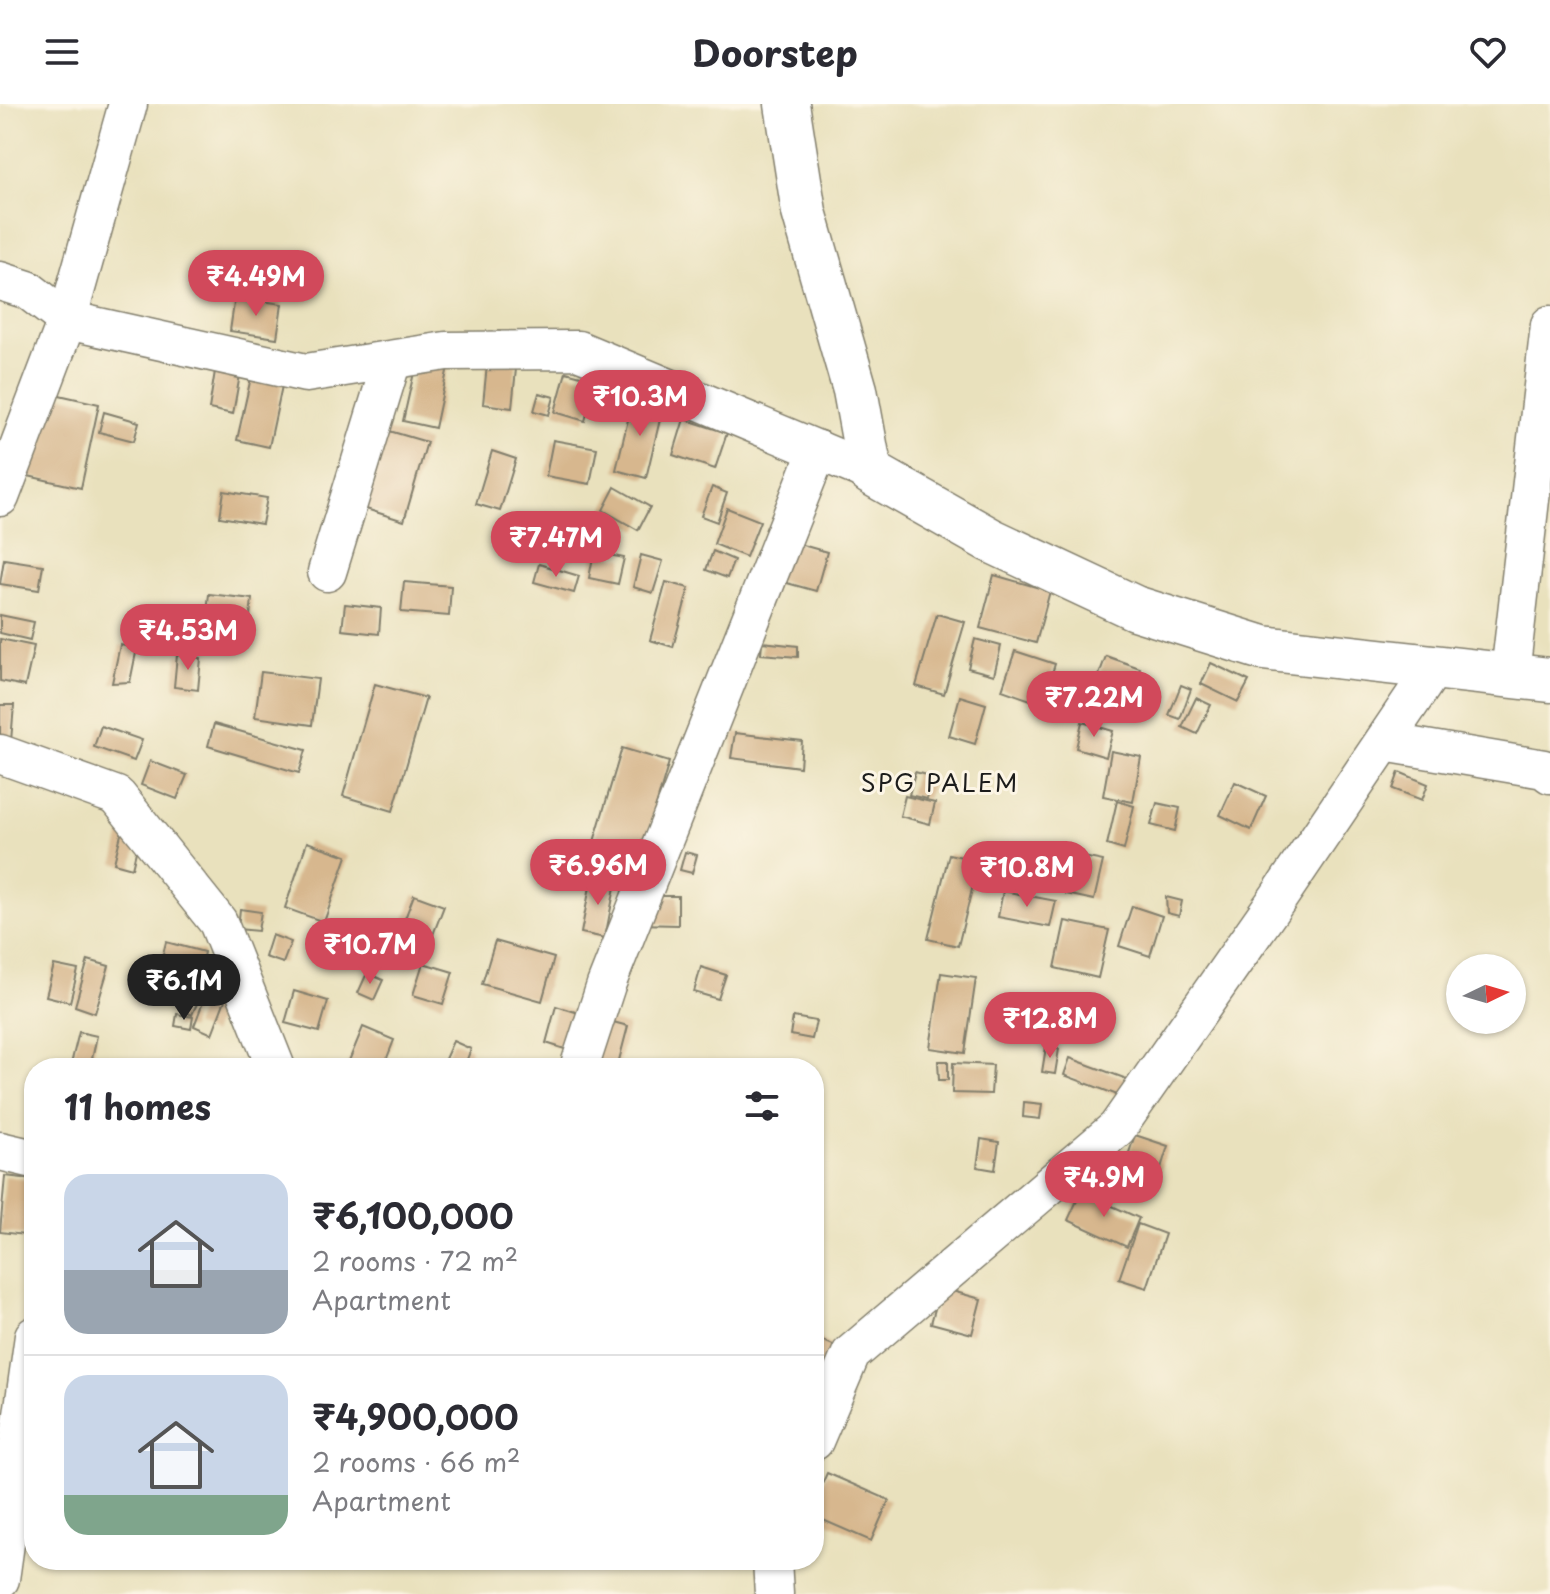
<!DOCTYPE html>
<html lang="en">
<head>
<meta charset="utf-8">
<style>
	body { margin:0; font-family:"Playpen Sans",sans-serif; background:#f7f7f7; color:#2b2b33; height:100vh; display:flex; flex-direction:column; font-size:30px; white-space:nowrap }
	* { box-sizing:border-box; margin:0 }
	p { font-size:26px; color:#7c7c81 }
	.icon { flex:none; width:44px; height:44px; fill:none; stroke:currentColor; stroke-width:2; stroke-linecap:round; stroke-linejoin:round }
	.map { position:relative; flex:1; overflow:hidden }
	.details { position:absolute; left:24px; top:954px; width:800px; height:512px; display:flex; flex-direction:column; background:#fff; border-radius:32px; box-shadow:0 2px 6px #0004 }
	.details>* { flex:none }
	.needle { width:52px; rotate:85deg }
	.tools { position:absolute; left:1446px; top:850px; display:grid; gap:16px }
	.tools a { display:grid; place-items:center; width:80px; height:80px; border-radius:50%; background:#fff; box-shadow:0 2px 6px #0004; font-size:40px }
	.price { position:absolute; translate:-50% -68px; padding:0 18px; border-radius:28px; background:#d1495b; color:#fff; font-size:26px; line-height:52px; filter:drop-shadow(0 2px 4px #0008) }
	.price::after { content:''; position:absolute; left:50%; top:48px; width:24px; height:18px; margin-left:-12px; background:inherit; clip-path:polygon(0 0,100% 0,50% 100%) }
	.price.current { background:#222; color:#fff }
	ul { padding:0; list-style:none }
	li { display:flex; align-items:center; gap:24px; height:200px; padding:0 40px }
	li+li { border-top:2px solid #e1e1e2 }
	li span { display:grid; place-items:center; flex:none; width:224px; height:160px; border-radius:24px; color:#555 }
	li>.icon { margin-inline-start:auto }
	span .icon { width:96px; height:96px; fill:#fffc; stroke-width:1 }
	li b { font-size:34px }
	h2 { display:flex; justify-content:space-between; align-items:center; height:96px; padding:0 40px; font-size:34px }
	header { display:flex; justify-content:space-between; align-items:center; height:104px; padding:0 40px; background:#fff; font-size:36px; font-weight:700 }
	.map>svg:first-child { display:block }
	.building { fill:#d7b78e }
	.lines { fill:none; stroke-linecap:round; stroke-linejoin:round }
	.minor-casing { stroke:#827e6c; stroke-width:41 }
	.secondary-casing { stroke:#827e6c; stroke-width:47 }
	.minor { stroke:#fff; stroke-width:38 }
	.secondary { stroke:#fff; stroke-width:44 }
	.labels { text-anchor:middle; stroke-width:6; stroke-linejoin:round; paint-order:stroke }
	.neighbourhood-label { font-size:24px; letter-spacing:2px; fill:#1c1c1c; stroke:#fcf5e5 }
</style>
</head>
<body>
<header><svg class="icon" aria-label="menu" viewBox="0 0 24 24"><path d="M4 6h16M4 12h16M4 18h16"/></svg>Doorstep<svg class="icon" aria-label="heart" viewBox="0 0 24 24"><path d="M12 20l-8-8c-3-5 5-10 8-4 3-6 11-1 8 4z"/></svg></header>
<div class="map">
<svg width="1550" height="1490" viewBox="0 0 1550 1490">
	<rect width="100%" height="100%" fill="#fcf5e5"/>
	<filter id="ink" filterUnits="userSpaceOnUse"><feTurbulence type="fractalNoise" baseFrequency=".0125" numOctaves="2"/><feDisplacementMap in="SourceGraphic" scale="16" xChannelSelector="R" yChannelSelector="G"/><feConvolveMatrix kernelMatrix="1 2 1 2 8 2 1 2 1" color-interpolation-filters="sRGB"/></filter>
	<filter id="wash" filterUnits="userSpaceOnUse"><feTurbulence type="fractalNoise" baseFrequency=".006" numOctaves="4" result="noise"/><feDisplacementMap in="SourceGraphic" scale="32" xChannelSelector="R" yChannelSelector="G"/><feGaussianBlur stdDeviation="1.8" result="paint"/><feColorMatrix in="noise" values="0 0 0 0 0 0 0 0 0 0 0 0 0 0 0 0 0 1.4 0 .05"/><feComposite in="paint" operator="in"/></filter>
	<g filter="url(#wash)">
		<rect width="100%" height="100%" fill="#e9e1bd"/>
		<g id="blocks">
			<g class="building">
				<polygon points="235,193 282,200 277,234 230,227"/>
				<polygon points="418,251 449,258 435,324 403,317"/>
				<polygon points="488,251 517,255 512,304 483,300"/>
				<polygon points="216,261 241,265 233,310 209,305"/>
				<polygon points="566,268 596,276 585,317 555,308"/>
				<polygon points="252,269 283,277 269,343 237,336"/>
				<polygon points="46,288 99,300 81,384 28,372"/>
				<polygon points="539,289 554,293 549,311 534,307"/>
				<polygon points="633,295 663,303 646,374 616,366"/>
				<polygon points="104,308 139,318 134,337 99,328"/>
				<polygon points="684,315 727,329 715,365 673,351"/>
				<polygon points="386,326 427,338 404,417 363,404"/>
				<polygon points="553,336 597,344 590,380 546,372"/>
				<polygon points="492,347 516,355 500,407 476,400"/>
				<polygon points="615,383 650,403 638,426 603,406"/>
				<polygon points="712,383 727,389 717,418 701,412"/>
				<polygon points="224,387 267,394 262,420 220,413"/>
				<polygon points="727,404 760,417 746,453 714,440"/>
				<polygon points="788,437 827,448 816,487 776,476"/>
				<polygon points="713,447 734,456 727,474 706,466"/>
				<polygon points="594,448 624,454 618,480 589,474"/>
				<polygon points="641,451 663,457 653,489 633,483"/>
				<polygon points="4,455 43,461 39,486 0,480"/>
				<polygon points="539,460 579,472 574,489 534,478"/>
				<polygon points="994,471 1050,487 1036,539 980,524"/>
				<polygon points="404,478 451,482 449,512 401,508"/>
				<polygon points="666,478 689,484 673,543 650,536"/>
				<polygon points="209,490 252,495 249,521 206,516"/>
				<polygon points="345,500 381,504 379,530 342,526"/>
				<polygon points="937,510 965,518 944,590 916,582"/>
				<polygon points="0,511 34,518 30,536 0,529"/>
				<polygon points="0,535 34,542 25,582 0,577"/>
				<polygon points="975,535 1001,542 994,571 968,564"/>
				<polygon points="762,538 798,542 798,553 761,550"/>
				<polygon points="120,541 137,544 130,578 112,579"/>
				<polygon points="1015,547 1055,560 1042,600 1002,586"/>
				<polygon points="177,551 201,554 198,586 174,583"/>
				<polygon points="1106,552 1140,564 1130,591 1096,579"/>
				<polygon points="1211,559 1249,577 1238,598 1201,580"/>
				<polygon points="261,568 318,575 312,621 255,613"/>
				<polygon points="375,580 426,594 393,707 343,692"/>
				<polygon points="1181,581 1191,585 1180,615 1169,611"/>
				<polygon points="960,592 986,600 975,640 949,632"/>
				<polygon points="1196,594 1211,601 1197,630 1182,623"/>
				<polygon points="0,601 14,601 10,649 0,648"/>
				<polygon points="1082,618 1113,627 1106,653 1076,644"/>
				<polygon points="214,620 306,646 299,669 208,642"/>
				<polygon points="101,622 142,636 134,657 94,643"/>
				<polygon points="735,629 802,637 800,663 731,654"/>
				<polygon points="622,644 669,658 640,756 593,741"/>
				<polygon points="1111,647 1141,653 1133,698 1103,692"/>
				<polygon points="150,657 187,671 177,695 141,681"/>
				<polygon points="915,668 933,673 927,695 909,691"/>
				<polygon points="1399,668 1428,680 1422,696 1393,685"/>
				<polygon points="1235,678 1266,692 1251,726 1220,711"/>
				<polygon points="905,692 935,699 930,720 900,712"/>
				<polygon points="1117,697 1134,702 1124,746 1107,741"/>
				<polygon points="1157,699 1180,704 1175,727 1151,721"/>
				<polygon points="123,722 141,727 132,764 114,759"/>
				<polygon points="307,738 347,752 324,818 285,804"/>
				<polygon points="549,747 574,756 566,779 541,770"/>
				<polygon points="685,748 697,751 692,769 680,766"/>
				<polygon points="949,750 979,757 958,842 928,835"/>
				<polygon points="1074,751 1103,757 1094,796 1066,790"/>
				<polygon points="592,772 616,778 605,834 581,829"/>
				<polygon points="1003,787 1056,797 1050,823 998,813"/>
				<polygon points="414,791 444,802 431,836 401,825"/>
				<polygon points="639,792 678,792 678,821 638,820"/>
				<polygon points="1166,793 1182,797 1179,812 1167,809"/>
				<polygon points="1132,802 1162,812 1150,852 1119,842"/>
				<polygon points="240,805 261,808 258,827 238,825"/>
				<polygon points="1065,817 1109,826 1098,874 1055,864"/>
				<polygon points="315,822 354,832 347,860 308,850"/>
				<polygon points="272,831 291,838 283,859 265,853"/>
				<polygon points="495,837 554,854 542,897 482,880"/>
				<polygon points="166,838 204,848 200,868 161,859"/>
				<polygon points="88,856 109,862 95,909 75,902"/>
				<polygon points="423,859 453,868 443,900 413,891"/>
				<polygon points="54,861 78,866 70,898 46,892"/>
				<polygon points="701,863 726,871 718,895 694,888"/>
				<polygon points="367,869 383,876 374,896 358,889"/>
				<polygon points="941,869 976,874 965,949 930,944"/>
				<polygon points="191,880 203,886 192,911 180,905"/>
				<polygon points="294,887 328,897 319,928 285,919"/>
				<polygon points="207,888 225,896 212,930 194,922"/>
				<polygon points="556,902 582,910 571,947 546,939"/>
				<polygon points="177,910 193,913 191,925 175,922"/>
				<polygon points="793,913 816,917 812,935 790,931"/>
				<polygon points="602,915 628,922 617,964 589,964"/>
				<polygon points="363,923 394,936 383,964 346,964"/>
				<polygon points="79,928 97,932 90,964 71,960"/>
				<polygon points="453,937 471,945 464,963 445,955"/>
				<polygon points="1046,943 1059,945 1055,970 1042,968"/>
				<polygon points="1070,954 1127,975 1120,992 1064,971"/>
				<polygon points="938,957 948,957 948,976 939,976"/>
				<polygon points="953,959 993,961 991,990 952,989"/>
				<polygon points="1024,998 1042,1000 1040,1015 1023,1013"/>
				<polygon points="1135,1031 1168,1042 1154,1086 1120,1075"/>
				<polygon points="981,1035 999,1038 995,1066 977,1063"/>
				<polygon points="5,1072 31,1075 24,1131 0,1128"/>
				<polygon points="1081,1088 1139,1114 1127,1143 1068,1116"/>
				<polygon points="1138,1120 1165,1130 1147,1184 1119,1175"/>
				<polygon points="941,1184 981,1195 972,1230 931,1219"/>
				<polygon points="817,1234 842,1245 829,1275 814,1268 814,1241"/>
				<polygon points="827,1369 889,1396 871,1437 814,1412 814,1398"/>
			</g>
		</g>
	</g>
	<g filter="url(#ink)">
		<use href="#blocks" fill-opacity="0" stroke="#827e6c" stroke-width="2"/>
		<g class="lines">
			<g class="minor-casing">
				<g id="minor">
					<polyline points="0,177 28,186 67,216 306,269 446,247 578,246 870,368"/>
					<polyline points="0,393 67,216 128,0"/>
					<polyline points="327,468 392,256"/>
					<polyline points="1510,570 1550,221"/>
					<polyline points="1384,638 1544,665 1550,670"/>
					<polyline points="0,650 117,692 218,818 276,964"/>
					<polyline points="579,964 606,881 818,346"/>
					<polyline points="0,1047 34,1055"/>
					<polyline points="814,1337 851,1250 1117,1024 1278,794 1435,562"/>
					<polyline points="772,1456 774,1490"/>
					<polyline points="0,1475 34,1232"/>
				</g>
			</g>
			<g class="secondary-casing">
				<polyline id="secondary" points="787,0 804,108 855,286 870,368 990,436 1135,504 1263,544 1550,576"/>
			</g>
			<use href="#minor" class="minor"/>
			<use href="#secondary" class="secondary"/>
		</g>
	</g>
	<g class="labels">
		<g class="neighbourhood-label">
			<text x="940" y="688">SPG PALEM</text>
		</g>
	</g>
</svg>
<div class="tools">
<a><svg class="needle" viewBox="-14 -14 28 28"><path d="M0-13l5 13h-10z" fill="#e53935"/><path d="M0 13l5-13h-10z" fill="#7c7c81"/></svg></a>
</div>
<b class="price" style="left:256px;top:214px">₹4.49M</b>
<b class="price" style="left:640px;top:334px">₹10.3M</b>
<b class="price" style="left:556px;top:475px">₹7.47M</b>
<b class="price" style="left:188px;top:568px">₹4.53M</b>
<b class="price" style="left:1094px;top:635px">₹7.22M</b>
<b class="price" style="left:598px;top:803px">₹6.96M</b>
<b class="price" style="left:1027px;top:805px">₹10.8M</b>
<b class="price" style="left:370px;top:882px">₹10.7M</b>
<b class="price current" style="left:184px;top:918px">₹6.1M</b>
<b class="price" style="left:1050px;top:956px">₹12.8M</b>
<b class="price" style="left:1104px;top:1115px">₹4.9M</b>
<section class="details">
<h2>11 homes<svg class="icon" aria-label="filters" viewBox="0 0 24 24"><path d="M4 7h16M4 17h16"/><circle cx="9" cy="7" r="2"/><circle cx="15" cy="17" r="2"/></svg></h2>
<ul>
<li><span style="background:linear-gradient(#c9d6e8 60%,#9aa5b1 0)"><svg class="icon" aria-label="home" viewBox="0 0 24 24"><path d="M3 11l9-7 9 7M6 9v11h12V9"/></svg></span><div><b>₹6,100,000</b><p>2 rooms · 72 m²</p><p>Apartment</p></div></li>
<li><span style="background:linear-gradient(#c9d6e8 75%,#7fa58c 0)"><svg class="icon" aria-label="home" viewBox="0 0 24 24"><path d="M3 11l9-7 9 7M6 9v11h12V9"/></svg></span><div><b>₹4,900,000</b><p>2 rooms · 66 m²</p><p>Apartment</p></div></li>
</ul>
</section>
</div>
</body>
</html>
